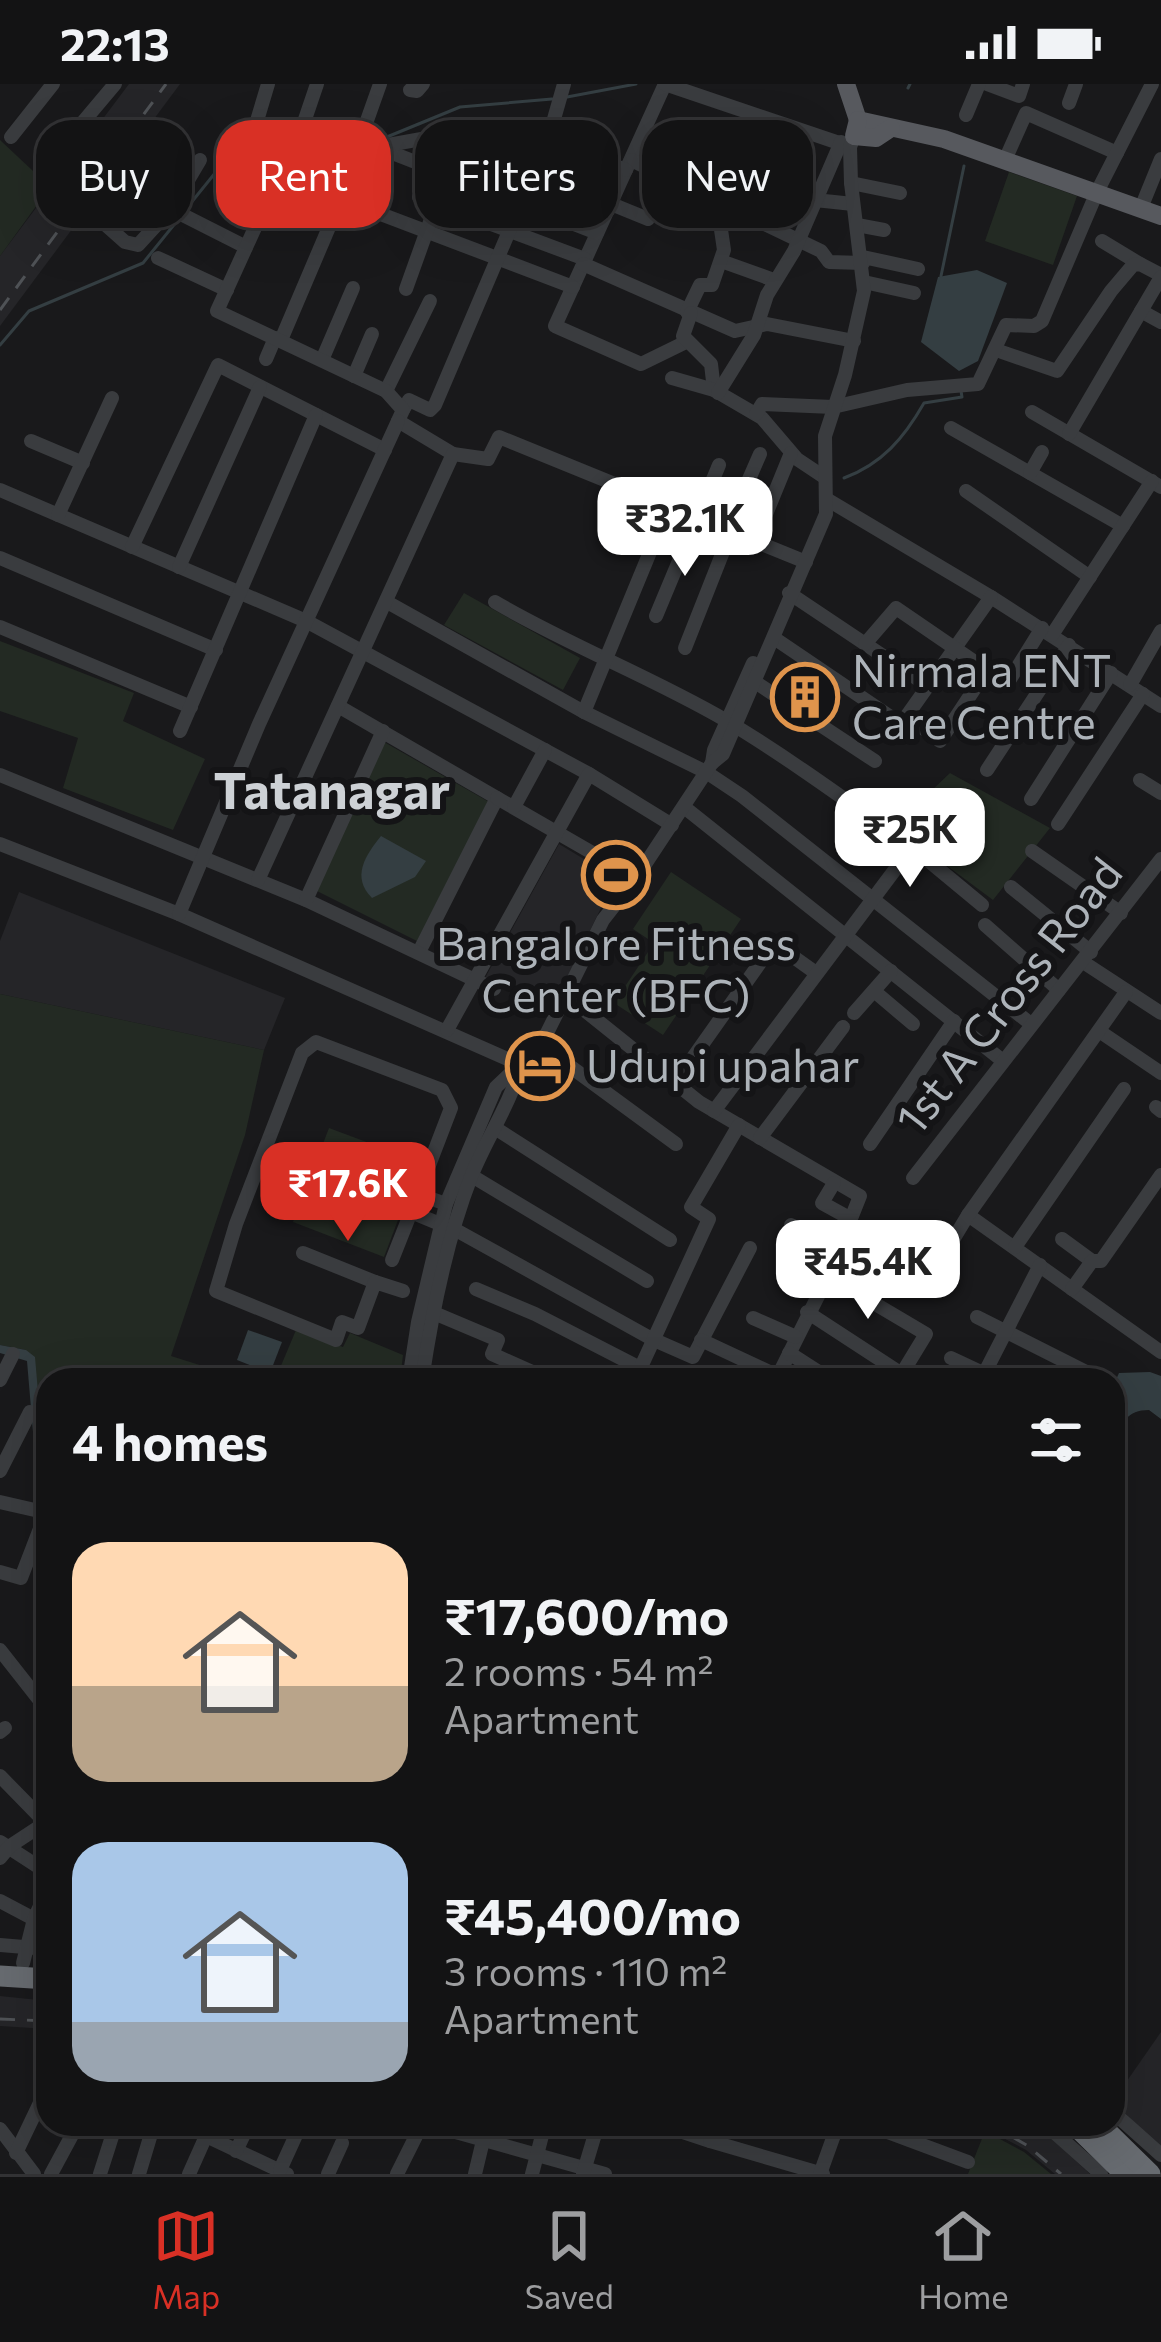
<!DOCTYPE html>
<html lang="en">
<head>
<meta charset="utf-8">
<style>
	body { margin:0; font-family:Commissioner,sans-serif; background:#202022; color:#f1f3f6; height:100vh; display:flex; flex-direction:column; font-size:45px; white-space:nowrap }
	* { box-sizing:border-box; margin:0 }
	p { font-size:39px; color:#9d9ea0 }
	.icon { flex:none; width:66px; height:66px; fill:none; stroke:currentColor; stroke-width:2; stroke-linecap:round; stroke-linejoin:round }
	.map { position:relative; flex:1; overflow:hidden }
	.sheet { position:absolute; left:36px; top:1284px; width:1089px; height:768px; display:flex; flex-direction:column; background:#131314; border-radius:36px; box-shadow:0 12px 48px #0002,0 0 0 3px #323234 }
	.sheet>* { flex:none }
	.hud { position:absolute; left:36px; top:36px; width:1089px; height:108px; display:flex; gap:24px }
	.price { position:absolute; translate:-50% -102px; padding:0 27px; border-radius:24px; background:#fff; color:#222; font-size:39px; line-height:78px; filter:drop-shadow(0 3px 6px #0008) }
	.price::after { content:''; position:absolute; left:50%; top:72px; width:36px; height:27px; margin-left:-18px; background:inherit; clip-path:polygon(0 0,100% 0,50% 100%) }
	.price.selected { background:#d93025; color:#fff }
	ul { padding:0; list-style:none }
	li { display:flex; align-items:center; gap:36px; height:300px; padding:0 36px }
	li span { display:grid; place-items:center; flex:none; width:336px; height:240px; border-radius:36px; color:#555 }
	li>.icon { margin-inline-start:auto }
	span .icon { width:144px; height:144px; fill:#fffc; stroke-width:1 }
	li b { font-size:51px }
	h2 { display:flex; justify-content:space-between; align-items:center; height:144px; padding:0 36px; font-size:51px }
	.pill { padding:0 42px; border-radius:36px; background:#131314; box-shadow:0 12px 48px #0002,0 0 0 3px #323234; font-size:42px; line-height:108px }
	.pill.selected { background:#d93025; color:#fff }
	.status { display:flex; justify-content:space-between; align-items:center; height:84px; padding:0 60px; background:#131314; direction:ltr }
	.status svg { height:33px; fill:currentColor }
	.tab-bar { display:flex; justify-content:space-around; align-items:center; height:168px; border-top:3px solid #323234; background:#131314; font-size:33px; color:#9d9ea0 }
	.tab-bar a { display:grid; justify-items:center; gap:6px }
	.tab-bar .selected { color:#d93025 }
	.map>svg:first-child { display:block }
	.built { fill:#252528 }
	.green { fill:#232a23 }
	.water { fill:#343e42 }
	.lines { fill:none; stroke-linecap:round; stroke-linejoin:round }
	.stream { stroke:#343e42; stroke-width:3 }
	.minor { stroke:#3a3c3f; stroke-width:14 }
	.major { stroke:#57595e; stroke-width:18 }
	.highway { stroke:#676b70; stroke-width:21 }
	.rail { stroke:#4f5256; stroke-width:3; stroke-dasharray:15 12; stroke-linecap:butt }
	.labels { text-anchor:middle; stroke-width:12; stroke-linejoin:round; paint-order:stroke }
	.poi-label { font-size:45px; fill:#adb3b9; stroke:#141416; text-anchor:start }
	.street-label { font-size:45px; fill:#adb3b9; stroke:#141416 }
	.quarter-label { font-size:51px; font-weight:bold; fill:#cdd1d5; stroke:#141416 }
</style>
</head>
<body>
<div class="status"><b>22:13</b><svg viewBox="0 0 49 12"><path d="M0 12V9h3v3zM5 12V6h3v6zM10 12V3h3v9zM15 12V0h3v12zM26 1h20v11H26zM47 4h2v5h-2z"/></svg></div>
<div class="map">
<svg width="1161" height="2090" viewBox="0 0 1161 2090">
	<rect width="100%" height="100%" fill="#19191b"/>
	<g class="built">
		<polygon points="129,0 180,0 0,242 0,172"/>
		<polygon points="559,760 622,798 601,824 552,924 485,894"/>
		<polygon points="19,808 285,914 264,966 0,910 0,857"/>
		<polygon points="0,1912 48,1917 48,1945 0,1942"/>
		<polygon points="1161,1948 1161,2065 1113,2017"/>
		<polygon points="977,2040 1036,2040 1090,2090 1055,2090 1026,2066"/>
	</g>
	<g class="green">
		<polygon points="0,56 50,103 0,172"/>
		<polygon points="1009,88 1077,112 1053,181 985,157"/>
		<polygon points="464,509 580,574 563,606 444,541"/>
		<polygon points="0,557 134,609 123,637 205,675 173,746 63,704 78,654 0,627"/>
		<polygon points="384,658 489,718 417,857 315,806"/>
		<polygon points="950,689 1050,744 993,816 911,755 921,742 907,730"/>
		<polygon points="671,788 741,835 663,951 614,919 654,859 633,845"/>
		<polygon points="0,910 264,966 245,1051 171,1272 247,1296 48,1296 48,1404 26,1266 0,1261"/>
		<polygon points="329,1044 420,1078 384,1173 293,1138"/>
		<polygon points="296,1246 343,1263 350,1249 403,1271 400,1296 275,1296"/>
		<polygon points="985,2047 1024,2068 1051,2090 968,2090"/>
	</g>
	<g class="water">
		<polygon points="977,186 1007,199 978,277 959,287 921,258 938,193"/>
		<path d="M381,752L426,777L415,793L372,814C351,793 365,772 381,752Z"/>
		<polygon points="248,1246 282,1258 270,1289 237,1276"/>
		<polygon points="0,1261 26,1266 35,1273 48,1426 42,1423 38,1407 27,1277 0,1269"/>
		<path d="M1150,1288L1161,1292V1335L1149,1326C1127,1326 1122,1339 1113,1356V1302L1119,1289Z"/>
	</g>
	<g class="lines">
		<g class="stream">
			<polyline points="908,4 910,0"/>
			<polyline points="567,13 636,0"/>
			<polyline points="382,55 460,23 552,15"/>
			<polyline points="186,125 228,73 283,67"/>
			<polyline points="941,192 964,82"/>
			<polyline points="0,261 29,227 143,179 177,137"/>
			<path d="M844,394C882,380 904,354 924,319L962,313L961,307"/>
		</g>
		<g class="minor">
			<polyline points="665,0 555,242 641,280 686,258"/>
			<polyline points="665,0 848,62"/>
			<polyline points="987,0 1019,12 1023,0"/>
			<polyline points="410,6 417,7 423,0"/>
			<polyline points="1069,19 1076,0"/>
			<polyline points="966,31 979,0"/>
			<polyline points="157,50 98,134 125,158 138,161 171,125 246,163"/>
			<polyline points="442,51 648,135"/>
			<polyline points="11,53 53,0"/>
			<polyline points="299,53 317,0"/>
			<polyline points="250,60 268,0"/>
			<polyline points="382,65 597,149"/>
			<polyline points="631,76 821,167 829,178 863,179"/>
			<polyline points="1005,76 1026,29 1117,69"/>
			<polyline points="46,82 115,0"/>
			<polyline points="753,94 816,114"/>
			<polyline points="851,99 900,109"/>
			<polyline points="419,113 585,175"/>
			<polyline points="341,115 573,203"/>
			<polyline points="815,116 853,120"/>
			<polyline points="1141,124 1161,75"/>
			<polyline points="171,125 200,76"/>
			<polyline points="857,141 884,146"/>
			<polyline points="1102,157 1140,180"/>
			<polyline points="863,173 918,185"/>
			<polyline points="158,174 227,206"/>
			<polyline points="721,177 774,196"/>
			<polyline points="583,180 735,247 767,240 854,257"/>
			<polyline points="864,198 914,209"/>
			<polyline points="406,205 459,57"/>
			<polyline points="1141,227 1161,238"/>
			<polyline points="687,228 700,201 712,201 724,166 720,139 732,81"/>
			<polyline points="691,229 683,252 711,280 714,306 762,334 797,375 824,393"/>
			<polyline points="281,256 341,115 369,64 364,45 380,0"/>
			<polyline points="996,266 1057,287 1111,207 1133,181 1140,180 1161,191"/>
			<polyline points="266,275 275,254"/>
			<polyline points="322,276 353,204"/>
			<polyline points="354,292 372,250"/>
			<polyline points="672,294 714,306"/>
			<polyline points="386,307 430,217"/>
			<polyline points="718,309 754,251 767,211 794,167 841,58"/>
			<polyline points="403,326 409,316 430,326 435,321 548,56 564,0"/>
			<polyline points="1032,328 1161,403"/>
			<polyline points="756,330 762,320 833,323 907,306 978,300 1006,241 1034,242 1042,237 1097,108 1152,0"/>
			<polyline points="951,344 1123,442"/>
			<polyline points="1069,350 1161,193"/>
			<polyline points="31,357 83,379"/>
			<polyline points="453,370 398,337 403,326 386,307 217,227 289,69 377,63 505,40 626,86"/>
			<polyline points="1030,389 1042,368"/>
			<polyline points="0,406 306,537 589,690"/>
			<polyline points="966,407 1090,493"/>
			<polyline points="828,416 991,513 1161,622"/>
			<polyline points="58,431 112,314"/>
			<polyline points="764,435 791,369"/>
			<polyline points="728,443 760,370"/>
			<polyline points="132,463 218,281 385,366"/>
			<polyline points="0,474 216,566"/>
			<polyline points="179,483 260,303"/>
			<polyline points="789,509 928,602"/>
			<polyline points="387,518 584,628 706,688 742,712 1031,940"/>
			<path d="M495,518C570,562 652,593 727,637C790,675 851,720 912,763"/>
			<polyline points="656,532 719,381"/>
			<polyline points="0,543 191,623"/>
			<polyline points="1052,551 1152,397"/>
			<polyline points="774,554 901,640 991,513"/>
			<polyline points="865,560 896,524 1007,600 1042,544"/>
			<polyline points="685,564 732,445"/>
			<polyline points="755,598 875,677"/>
			<polyline points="1130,601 1161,547"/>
			<polyline points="338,622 497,714 419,868"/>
			<polyline points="584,628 669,422"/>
			<polyline points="924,645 940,657 987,586"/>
			<polyline points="180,647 316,331"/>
			<polyline points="712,679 714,666 753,579"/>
			<polyline points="987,686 1069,561"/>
			<polyline points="0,691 306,816 494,905"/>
			<polyline points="1140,696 1161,709"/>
			<polyline points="497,714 636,794"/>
			<polyline points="1031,715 1111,589"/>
			<polyline points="514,723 545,666"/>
			<polyline points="684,723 1003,977"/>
			<polyline points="1058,740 1143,610"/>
			<polyline points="0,760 179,830 521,981"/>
			<polyline points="1032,767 1121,829"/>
			<polyline points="258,796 453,370 488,375 499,353 806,478"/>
			<polyline points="1011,803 1091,868"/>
			<polyline points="306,816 383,647"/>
			<polyline points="179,830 259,640 398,337"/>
			<polyline points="985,841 1059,906"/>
			<polyline points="1083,878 1161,929"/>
			<polyline points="874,907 913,940"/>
			<polyline points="568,913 699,1018 860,1112 828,1192 776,1296"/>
			<polyline points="854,929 891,887"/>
			<polyline points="447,946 589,690 672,741"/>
			<polyline points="1099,947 1161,989"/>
			<polyline points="541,961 676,1060"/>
			<polyline points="675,999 774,859 816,889"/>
			<polyline points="1156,1023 1161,1027"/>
			<polyline points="714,1027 912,763 982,821"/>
			<polyline points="495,1044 670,1156"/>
			<polyline points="760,1054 843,943"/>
			<polyline points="870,1060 954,937"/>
			<polyline points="472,1092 647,1197"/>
			<polyline points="913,1094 1161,775"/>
			<polyline points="834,1099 822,1119 851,1135"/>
			<polyline points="968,1131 1161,1268"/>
			<polyline points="440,1140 411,1128 418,1110 446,1120"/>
			<polyline points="791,1141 839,1163"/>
			<polyline points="454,1145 652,1255 693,1273 750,1164"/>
			<polyline points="1062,1155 1092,1177"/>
			<polyline points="1015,1163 1124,1005"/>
			<polyline points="303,1169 375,1198"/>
			<polyline points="942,1174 968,1131 1126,908"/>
			<polyline points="392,1176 411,1128"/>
			<polyline points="828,1192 926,1250 898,1296"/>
			<polyline points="476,1205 535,1230 640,1284"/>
			<polyline points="1072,1205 1092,1177 1101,1177 1161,1091"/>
			<polyline points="403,1207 375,1198 358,1244 342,1238 336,1256 216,1207 236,1140 302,969 316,958 442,1006 451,1024 418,1110"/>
			<polyline points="865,1214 892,1157"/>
			<polyline points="807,1228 902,1290"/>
			<polyline points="434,1229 498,1256 492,1270 550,1296"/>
			<polyline points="977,1233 1102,1296"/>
			<polyline points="753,1234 796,1253"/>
			<polyline points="701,1256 778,1292"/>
			<polyline points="789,1269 831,1296"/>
			<polyline points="951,1274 998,1296"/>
			<polyline points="0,1296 13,1270"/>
			<polyline points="409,1296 418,1238 446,1120 496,1003 541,961 603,836 636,794 712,679 723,670 826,430 825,352 845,291 864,207 851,99 850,63 854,52"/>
			<path d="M422,1296C432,1229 446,1157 471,1093C486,1055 510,1021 521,981"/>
			<polyline points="635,1296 709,1135 691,1123 739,1041"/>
			<polyline points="981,1296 1040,1181"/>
			<polyline points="0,1387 30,1328"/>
			<polyline points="0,1418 48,1429"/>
			<polyline points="0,1488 21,1494 46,1429"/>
			<polyline points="0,1566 48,1627"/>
			<polyline points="0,1648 5,1644"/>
			<polyline points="40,1683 48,1692"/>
			<polyline points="0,1692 45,1738"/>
			<polyline points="0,1758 48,1789"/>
			<polyline points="0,1774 10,1762 48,1737"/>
			<polyline points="0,1817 34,1835"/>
			<polyline points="0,1861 48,1865"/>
			<polyline points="23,1879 34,1835 48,1805"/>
			<polyline points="1113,2028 1161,2071"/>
			<polyline points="427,2040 605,2090"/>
			<polyline points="659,2040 710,2057 716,2040"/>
			<polyline points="866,2040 968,2078"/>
			<polyline points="1045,2040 1101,2090"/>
			<polyline points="0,2045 34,2090"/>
			<polyline points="206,2052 287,2090"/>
			<polyline points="710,2057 823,2090"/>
			<polyline points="236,2067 249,2040"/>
			<polyline points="16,2069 48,2002"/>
			<polyline points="280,2086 301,2040"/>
			<polyline points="51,2090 78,2040"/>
			<polyline points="100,2090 116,2040"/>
			<polyline points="139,2090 154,2040"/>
			<polyline points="189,2090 206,2052 189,2040"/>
			<polyline points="328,2090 342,2059"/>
			<polyline points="397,2090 422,2040"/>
			<polyline points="475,2090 487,2040"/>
			<polyline points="532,2090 545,2040"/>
			<polyline points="583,2090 598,2040"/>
			<polyline points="820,2090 838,2040"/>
		</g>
		<g class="major">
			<polyline points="846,0 858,36"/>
			<polyline points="858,36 944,55 1161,132"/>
			<polyline points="858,36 854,52 876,54 891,44"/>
		</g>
		<g class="highway">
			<polyline points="0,1892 48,1895"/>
			<polyline points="1074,2040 1125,2090"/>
			<polyline points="1099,2040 1150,2090"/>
		</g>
		<g class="rail">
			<polyline points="0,226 166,0"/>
			<polyline points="0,1935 48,1937"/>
			<polyline points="990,2040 1028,2062 1061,2090"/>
		</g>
	</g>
	<defs>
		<g id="building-ring" transform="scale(3.45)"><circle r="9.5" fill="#141416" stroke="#df944c" stroke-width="1.5"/><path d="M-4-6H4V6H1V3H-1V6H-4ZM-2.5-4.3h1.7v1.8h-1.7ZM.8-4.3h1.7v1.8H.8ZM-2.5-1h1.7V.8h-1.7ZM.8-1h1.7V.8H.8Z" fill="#df944c"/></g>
		<g id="stadium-ring" transform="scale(3.45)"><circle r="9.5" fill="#141416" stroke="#df944c" stroke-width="1.5"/><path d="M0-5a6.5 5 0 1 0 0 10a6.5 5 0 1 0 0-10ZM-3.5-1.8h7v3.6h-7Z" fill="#df944c"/></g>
		<g id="hotel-ring" transform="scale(3.45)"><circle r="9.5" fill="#141416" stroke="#df944c" stroke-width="1.5"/><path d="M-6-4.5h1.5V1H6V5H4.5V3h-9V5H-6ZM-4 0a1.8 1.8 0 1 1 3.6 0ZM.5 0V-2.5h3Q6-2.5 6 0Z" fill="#df944c"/></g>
	</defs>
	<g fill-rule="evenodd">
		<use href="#building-ring" x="805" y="613"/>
		<use href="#stadium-ring" x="616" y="791"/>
		<use href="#hotel-ring" x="540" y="982"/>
	</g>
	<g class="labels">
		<g class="poi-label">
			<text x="852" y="603">Nirmala ENT<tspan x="852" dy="52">Care Centre</tspan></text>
			<text x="616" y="876" text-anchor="middle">Bangalore Fitness<tspan x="616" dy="52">Center (BFC)</tspan></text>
			<text x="586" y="998">Udupi upahar</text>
		</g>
		<g class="street-label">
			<text transform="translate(1009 912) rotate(-52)" y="16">1st A Cross Road</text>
		</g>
		<g class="quarter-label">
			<text x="332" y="725">Tatanagar</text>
		</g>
	</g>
</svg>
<b class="price" style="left:685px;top:495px">₹32.1K</b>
<b class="price" style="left:910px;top:806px">₹25K</b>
<b class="price selected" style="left:348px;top:1160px">₹17.6K</b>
<b class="price" style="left:868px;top:1238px">₹45.4K</b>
<div class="hud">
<a class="pill">Buy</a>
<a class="pill selected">Rent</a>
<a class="pill">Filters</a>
<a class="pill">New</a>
</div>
<section class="sheet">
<h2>4 homes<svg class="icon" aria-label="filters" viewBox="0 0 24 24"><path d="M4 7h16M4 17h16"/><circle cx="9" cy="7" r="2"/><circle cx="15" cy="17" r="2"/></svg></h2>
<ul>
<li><span style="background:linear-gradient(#ffd9b3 60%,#b9a48a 0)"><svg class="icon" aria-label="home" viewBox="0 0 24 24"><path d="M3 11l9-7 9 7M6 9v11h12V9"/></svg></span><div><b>₹17,600/mo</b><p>2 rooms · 54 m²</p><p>Apartment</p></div></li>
<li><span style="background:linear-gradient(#a9c7e8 75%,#9aa5b1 0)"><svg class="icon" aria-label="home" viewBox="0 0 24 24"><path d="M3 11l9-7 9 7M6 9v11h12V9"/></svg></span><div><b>₹45,400/mo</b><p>3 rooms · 110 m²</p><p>Apartment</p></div></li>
</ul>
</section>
</div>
<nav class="tab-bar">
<a class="selected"><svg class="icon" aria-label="map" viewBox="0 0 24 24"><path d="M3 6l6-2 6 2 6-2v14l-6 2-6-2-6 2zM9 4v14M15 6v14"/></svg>Map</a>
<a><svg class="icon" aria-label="saved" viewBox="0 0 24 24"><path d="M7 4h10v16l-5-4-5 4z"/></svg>Saved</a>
<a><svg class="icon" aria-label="home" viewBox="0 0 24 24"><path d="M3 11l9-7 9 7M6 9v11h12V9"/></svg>Home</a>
</nav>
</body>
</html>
